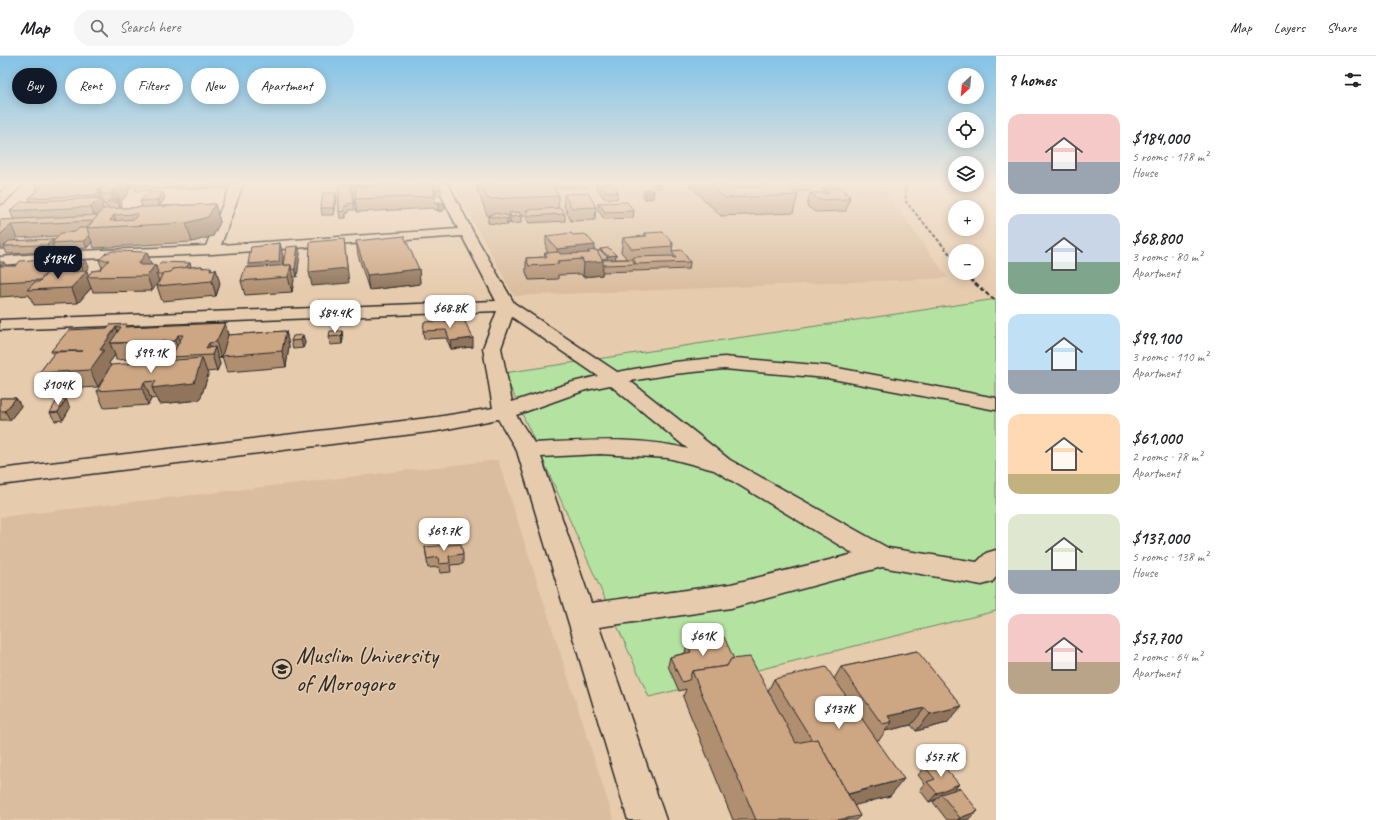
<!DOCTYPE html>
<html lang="en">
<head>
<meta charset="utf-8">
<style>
	body { margin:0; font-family:Caveat,sans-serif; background:#f6f6f6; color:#202124; height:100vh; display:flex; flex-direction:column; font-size:15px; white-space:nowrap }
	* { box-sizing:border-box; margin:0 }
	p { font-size:13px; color:#757577 }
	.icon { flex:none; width:22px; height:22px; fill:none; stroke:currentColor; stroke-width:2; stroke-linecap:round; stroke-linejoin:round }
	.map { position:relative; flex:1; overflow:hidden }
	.panel { display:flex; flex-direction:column; background:#fff; width:380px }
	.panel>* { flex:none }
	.top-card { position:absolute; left:12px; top:12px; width:380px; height:36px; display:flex; gap:8px }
	.needle { width:26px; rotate:206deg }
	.controls { position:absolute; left:948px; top:12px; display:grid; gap:8px }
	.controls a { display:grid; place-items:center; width:36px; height:36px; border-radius:50%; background:#fff; box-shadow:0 2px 10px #0003; font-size:20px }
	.price { position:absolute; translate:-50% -34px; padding:0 9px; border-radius:8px; background:#fff; color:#222; font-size:13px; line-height:26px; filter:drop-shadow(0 1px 2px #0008) }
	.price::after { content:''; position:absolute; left:50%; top:24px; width:12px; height:9px; margin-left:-6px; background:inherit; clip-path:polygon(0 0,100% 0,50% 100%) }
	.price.on { background:#111827; color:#fff }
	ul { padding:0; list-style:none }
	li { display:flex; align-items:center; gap:12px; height:100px; padding:0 12px }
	li span { display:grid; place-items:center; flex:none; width:112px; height:80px; border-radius:12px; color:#555 }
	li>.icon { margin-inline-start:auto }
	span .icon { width:48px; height:48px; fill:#fffc; stroke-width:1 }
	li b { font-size:17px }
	h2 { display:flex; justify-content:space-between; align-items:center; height:48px; padding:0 12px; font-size:17px }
	.chip { padding:0 14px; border-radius:18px; background:#fff; box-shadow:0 2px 10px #0003; font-size:14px; line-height:36px }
	.chip.on { background:#111827; color:#fff }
	header { display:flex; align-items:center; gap:24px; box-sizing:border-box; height:56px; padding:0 20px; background:#fff; border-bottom:1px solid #e0e0e0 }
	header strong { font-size:19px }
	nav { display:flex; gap:22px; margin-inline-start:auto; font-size:14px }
	.search { width:280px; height:36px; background:#f6f6f6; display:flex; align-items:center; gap:10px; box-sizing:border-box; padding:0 14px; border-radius:22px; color:#757577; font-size:15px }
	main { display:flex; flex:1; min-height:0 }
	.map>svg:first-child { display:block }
	.built { fill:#dabd9e }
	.green { fill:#b4e2a1; stroke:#708666 }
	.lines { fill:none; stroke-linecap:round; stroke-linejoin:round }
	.minor-casing { stroke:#2b2b2b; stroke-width:3 }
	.minor { fill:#e6cbad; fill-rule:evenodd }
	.rail-far1 { stroke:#2b2b2b; stroke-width:2; stroke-dasharray:3.5 2; stroke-linecap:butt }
	.rail { stroke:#2b2b2b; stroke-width:2.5; stroke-dasharray:4.5 2.5; stroke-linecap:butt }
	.wall { fill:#b08f71; stroke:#2b2b2b; fill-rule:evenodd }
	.shaded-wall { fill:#90745c; stroke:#2b2b2b; fill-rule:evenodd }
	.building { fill:#cda683; stroke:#2b2b2b; fill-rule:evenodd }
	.labels { text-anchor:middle; stroke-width:3; stroke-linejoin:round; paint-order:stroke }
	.near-poi-label { font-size:24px; fill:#2b2b2b; stroke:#e6cbad; text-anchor:start }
</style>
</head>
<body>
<header>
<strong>Map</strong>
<div class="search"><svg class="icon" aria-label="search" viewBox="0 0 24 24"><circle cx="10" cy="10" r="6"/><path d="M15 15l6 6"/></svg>Search here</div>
<nav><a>Map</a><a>Layers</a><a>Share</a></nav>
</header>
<main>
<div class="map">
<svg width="996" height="764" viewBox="0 0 996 764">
	<rect width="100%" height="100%" fill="#e6cbad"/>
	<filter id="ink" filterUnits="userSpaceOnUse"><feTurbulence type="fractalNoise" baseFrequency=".025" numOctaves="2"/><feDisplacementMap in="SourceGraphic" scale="8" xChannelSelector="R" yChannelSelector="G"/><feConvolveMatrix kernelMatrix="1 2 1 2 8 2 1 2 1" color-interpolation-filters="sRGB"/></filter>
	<g filter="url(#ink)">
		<g class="built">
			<polygon points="453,128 880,128 948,222 514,240"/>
			<polygon points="498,404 614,764 0,764 0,461"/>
		</g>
		<polygon class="green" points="996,243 996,555 649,641 504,317"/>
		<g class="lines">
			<g class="minor-casing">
				<g id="minor">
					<polygon points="10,128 23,128 4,147 0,148 0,137"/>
					<path d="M231,128H243L221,189L458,173L436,128H448L473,176L514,247L617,316L674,306L724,301L827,310L996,342V354L827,322L724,313L674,318L630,325L730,404L888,492L977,506L986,497L996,494V521L992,526L982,529L882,511L731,552L599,571L666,764H628L517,395L498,363L437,375L0,429V413L437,361L493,352L483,292L497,255L0,274V264L496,245L462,180L212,198L79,203L0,209V201L79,195L206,190ZM512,261L598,320L573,326L512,346L501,292ZM610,329L688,393C638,380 585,385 534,387L516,359L586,334ZM600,398L668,402L714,414L854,498L731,528L591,547L541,401Z"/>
				</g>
			</g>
			<use href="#minor" class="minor"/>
			<polyline class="rail-far1" points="905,128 906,146 955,204"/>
			<polyline class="rail" points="966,217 973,226 996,245"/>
		</g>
		<g class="wall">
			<path d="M35,128H133L130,133H128L129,136L121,146L122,150L120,152L142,151L140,145L165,142L159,150L215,148L220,166L213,180L192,186L94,192L92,186L87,192L55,194L54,192L50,196L7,198L5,193H0V164H14L10,155L30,145L29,142L37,134ZM103,147L104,149L105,148L106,151L108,150L109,153H104L102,149ZM58,180L54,185L53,183L15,185L17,182Z"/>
			<polygon points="134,128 228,128 228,129 227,132 184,133 184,131 183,131 183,130 182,132 136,135"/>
			<polygon points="339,128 387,130 388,130 388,128 434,128 435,147 445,147 445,153 443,155 438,155 434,153 434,152 357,156 355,143 356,137 353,136 355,154 349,154 349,157 346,157 346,162 340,162 339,156"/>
			<polygon points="477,128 588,128 587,131 554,132 559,140 558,152 565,158 565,165 529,167 526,161 526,160 521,160 521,167 511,168 510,166 510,167 507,169 488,167 488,162 480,140 477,136"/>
			<polygon points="594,128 612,128 618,135 617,143 604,142"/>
			<polygon points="653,128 661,128 661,132 656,132 653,129"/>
			<polygon points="688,128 730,128 734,132 741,132 737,128 812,128 810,135 794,136 798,139 793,157 721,160"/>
			<polygon points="435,130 441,133 441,140 436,140"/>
			<polygon points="823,132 847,136 846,138 850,140 846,155 815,156 807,150 810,137 821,137"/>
			<polygon points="644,134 653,142 645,143 643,140"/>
			<polygon points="564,138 596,151 595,164 571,165 564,150"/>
			<polygon points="337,143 334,159 322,159 321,152"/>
			<polygon points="598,147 634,155 633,162 604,163 598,154"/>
			<polygon points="645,177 673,187 672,195 690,206 689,213 635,215 634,213 634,215 602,216 602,219 583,221 581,218 558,219 558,223 529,224 526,216 526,202 544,201 545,197 548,197 546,193 546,180 595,189 594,194 597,195 600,195 600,193 616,199 615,203 627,203 621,196 623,182 644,180"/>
			<polygon points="356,185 419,213 420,228 369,234 358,199"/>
			<polygon points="280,187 283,201 283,209 300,197 297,221 293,221 294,223 292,236 245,239 241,225 249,211 248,208 262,190"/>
			<polygon points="106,197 156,211 190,207 191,211 202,210 202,211 211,214 216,213 220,228 216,240 162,245 157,230 158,226 152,235 93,236 91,232 78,247 34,249 29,239 0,241 0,206 7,210 57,205 62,216 69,216 67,210 71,205 89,211 86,215 88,219 100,214 102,212 99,204"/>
			<polygon points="464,264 473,291 451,293 446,282 424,283 423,275"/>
			<path d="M225,267L228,279L286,275L289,290L286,311L227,316L222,300V298L221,302H218L220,308L217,315L207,316L208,319L200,344L159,348L156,342L151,343L148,349L104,352L97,335L132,307L134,303L116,304L115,299L109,307L111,310L98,331L48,334L39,317L53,299L51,295L107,272L110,269L128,271ZM171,301L172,305H163L162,302Z"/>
			<polygon points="342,275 343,283 342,288 330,289 329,281"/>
			<polygon points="303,279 305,287 303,292 293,293 291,285"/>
			<polygon points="0,342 16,342 21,350 10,364 0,364"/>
			<polygon points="70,352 63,364 55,365 50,357"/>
			<polygon points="425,491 463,498 463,508 450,509 451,516 440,517 439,511 428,512"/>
			<polygon points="687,588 734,603 768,635 774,623 834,623 841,611 917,595 947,667 916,675 911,669 885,675 880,683 877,684 890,740 854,749 860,760 856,764 733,764 683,641 686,633 679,635 668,610 670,601 685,597"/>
			<polygon points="925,711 959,728 954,734 969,763 967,764 947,764 933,746 937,743 929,746 920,734 925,728 918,719"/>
		</g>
		<g class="shaded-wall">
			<polygon points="121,128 126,128 129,136 121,146 122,150 120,152 118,146 119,144 116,134"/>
			<polygon points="128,128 133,128 130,133"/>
			<polygon points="99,132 101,136 99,136 103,147 102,149 104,155 95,162 91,151 97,145 95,139 97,134"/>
			<polygon points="113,134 118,146 114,146 111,138"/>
			<polygon points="654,135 653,142 645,143 646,136"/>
			<polygon points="163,136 165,142 159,151 157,144"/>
			<polygon points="336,137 337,143 334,159 333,152"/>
			<polygon points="445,147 445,153 443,155 438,155 438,149"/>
			<polygon points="215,148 220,166 213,180 192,186 186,167"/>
			<polygon points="114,159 118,171 110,165"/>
			<polygon points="510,160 510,167 507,169 507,163"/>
			<polygon points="11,169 17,182 9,190 4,190 5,193 0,193 0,179"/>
			<polygon points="89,179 92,186 87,192 84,185"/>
			<polygon points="53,183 55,187 52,187 54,192 50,196 47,189"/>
			<polygon points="344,183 349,227 312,230 309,216"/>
			<polygon points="280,187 283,201 282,220 252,223 248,208"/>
			<path d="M595,189L593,201L599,203L607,202L608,200L616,199L615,206L603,209L602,219L583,221L584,207L582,203L557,205V207V193ZM588,195L590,197L588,203Z"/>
			<polygon points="298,190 300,197 297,221 295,213"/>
			<polygon points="147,196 152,210 145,218 138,208"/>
			<polygon points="86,204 89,211 84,217 81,209"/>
			<polygon points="57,205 63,219 44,234 40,224"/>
			<polygon points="4,206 12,220 0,210"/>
			<polygon points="190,207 192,214 178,219"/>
			<polygon points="155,209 159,218 156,218 159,225 152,235 147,220"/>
			<polygon points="291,209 294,223 292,236 288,221"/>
			<polygon points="211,211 213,221 216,213 220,228 216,240 212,225 210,214"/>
			<polygon points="419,213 420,228 369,234 367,219"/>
			<polygon points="87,215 89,221 87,221 91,232 78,247 71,232"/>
			<polygon points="225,267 229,283 221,302 216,286"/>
			<polygon points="116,271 123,287 110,287 115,299 109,307 111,310 98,331 90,314 100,294"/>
			<polygon points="286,275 289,290 286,311 282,295"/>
			<polygon points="342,275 343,283 342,288 341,280"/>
			<polygon points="178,279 184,295 181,301 175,285"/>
			<polygon points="303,279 305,287 303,292 301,284"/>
			<polygon points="473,282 473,291 451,293 450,285"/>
			<polygon points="209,287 212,298 215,291 220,308 217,315 212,299 206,292"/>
			<polygon points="161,299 164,307 156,310"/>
			<polygon points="202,302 208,319 200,344 159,348 152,332"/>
			<polygon points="144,326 151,343 148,349 142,332"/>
			<polygon points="16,342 21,350 10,364 5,355"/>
			<polygon points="66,343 70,352 63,364 58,356"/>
			<polygon points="962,650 947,667 916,675 930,658"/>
			<polygon points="925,652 911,669 885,675 892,666 888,660"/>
			<polygon points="904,723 890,740 834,755 846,739"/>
			<polygon points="959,728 951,737 941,738 937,743 929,746 937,737"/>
			<polygon points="978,755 969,763 967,764 957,764 960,762"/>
		</g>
		<g class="building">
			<polygon points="38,128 121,128 116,134 113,134 111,138 101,138 103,136 99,136 103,131 99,132 97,134 100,134 95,139 29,142 43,130 37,130"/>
			<polygon points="339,128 359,128 359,130 351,130 352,136 353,136 354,147 348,148 348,150 345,150 345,155 339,156"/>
			<polygon points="360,128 368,128 369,131 369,128 386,128 386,130 366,131 366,130 360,130"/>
			<polygon points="410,128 433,128 435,140 355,143 356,130 366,130 366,131"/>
			<polygon points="481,128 551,128 559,140 488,143"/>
			<polygon points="599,128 612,128 618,135 616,135 617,137 605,135"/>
			<polygon points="710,128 730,128 734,132 766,131 763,128 784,128 798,139 725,142"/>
			<polygon points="435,130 440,130 441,133 435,134"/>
			<polygon points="477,130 479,130 479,134"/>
			<polygon points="840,131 847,136 844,136 850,140 847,141 850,143 819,144 810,137 829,137 823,132"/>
			<polygon points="652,133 654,135 646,136 644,134"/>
			<polygon points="163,136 157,144 140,145 147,137"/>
			<polygon points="323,137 336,137 333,152 321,152"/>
			<polygon points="588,137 596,151 572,152 564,138"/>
			<polygon points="100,142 91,151 10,155 21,146"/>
			<polygon points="109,144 120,144 118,146 107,146"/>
			<polygon points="439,146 445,147 443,148 438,149 434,147"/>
			<polygon points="627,146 634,155 605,156 598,147"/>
			<path d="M215,148L208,161L186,167L87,172L103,153ZM138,158L134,163L110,165L114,159Z"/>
			<polygon points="561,152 565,158 529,160 526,154"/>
			<polygon points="519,156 521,160 511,161 509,157"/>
			<polygon points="494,157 510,160 507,163 488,160"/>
			<polygon points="98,159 93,165 11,169 0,179 0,164"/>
			<polygon points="79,172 87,172 89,179 84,185 52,187 61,177 75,176"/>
			<polygon points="663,176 673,187 671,187 673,190 632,193 623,182 647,180 645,177"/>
			<polygon points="571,177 573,179 585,178 595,189 557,193 546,180"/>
			<polygon points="404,180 419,213 367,219 356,185"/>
			<polygon points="53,183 47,189 4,190 9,185"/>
			<polygon points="344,183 347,212 309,216 310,186"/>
			<polygon points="280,187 279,206 248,208 251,191 262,190 262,189"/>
			<polygon points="298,190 295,213 292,214 291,209 283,209 286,191"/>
			<polygon points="609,192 616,199 608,200 600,193"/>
			<polygon points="597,194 603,205 584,207 582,203 557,205 559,208 529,210 526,202 547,201 545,197 559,196 560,198 590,197 588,195"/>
			<polygon points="682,194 690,206 636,208 633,201 673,200 674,202 676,202 672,196 672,195"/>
			<polygon points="113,195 147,196 138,208 141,207 140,209 155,209 147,220 87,221 92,215 100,214 109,204 99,204 106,197"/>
			<polygon points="597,195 601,195 608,202 602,203"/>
			<polygon points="41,203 57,205 40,224 0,226 0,210 16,210 20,205"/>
			<polygon points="632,203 635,208 603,209 603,204"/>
			<polygon points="86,204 81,209 67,210 71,205"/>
			<polygon points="0,206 4,206 0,210"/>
			<polygon points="161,206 190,207 185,212 172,213 171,216 163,217 162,218 156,218 158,216 156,211"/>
			<polygon points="291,209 288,221 241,225 245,212"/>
			<polygon points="202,210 202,212 211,211 210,214 216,213 212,225 157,230 163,217 171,216 172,213"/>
			<polygon points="87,215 71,232 27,234 35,226 39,226 48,216"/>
			<polygon points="464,264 473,282 450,285 446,274 423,275 424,266"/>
			<polygon points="225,267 216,286 209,287 206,292 215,291 212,299 171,301 183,279 178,279 175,285 110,287 121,271 116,271 100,294 104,294 90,314 39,317 55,296 83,295 51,295 69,274 107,272 110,269 127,268 125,271"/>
			<polygon points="286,275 282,295 222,300 228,279"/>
			<polygon points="330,275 342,275 341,280 329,281"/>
			<polygon points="303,279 301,284 291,285 293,280"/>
			<polygon points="161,299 158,306 132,307 135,301"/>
			<polygon points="202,302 194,327 152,332 156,325 144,326 142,332 97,335 111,309"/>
			<polygon points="0,342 16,342 5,355 0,355"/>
			<polygon points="66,343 58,356 50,357 57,344"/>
			<polygon points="461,488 463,498 449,500 450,507 439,508 438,501 427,503 425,491"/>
			<polygon points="724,581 734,603 731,603 727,610 692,615 689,624 682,626 670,601 691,596 687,588"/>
			<polygon points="917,595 962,650 930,658 925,652 888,660 892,666 882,668 841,611"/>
			<polygon points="750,601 796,687 817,683 860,760 837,764 756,764 692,615 727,610 731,603"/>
			<polygon points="826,611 904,723 848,738 817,683 812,684 774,623"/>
			<polygon points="939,705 959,728 937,737 927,726 935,723 925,711"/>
			<polygon points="960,732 978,755 960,762 941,738"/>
		</g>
	</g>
	<linearGradient id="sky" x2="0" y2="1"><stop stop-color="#82c3e7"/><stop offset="0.54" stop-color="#f4e8da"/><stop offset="1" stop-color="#f4e8da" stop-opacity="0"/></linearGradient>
	<rect width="996" height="235" fill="url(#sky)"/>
	<defs>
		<g id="university-ring" transform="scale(1)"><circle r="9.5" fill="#e6cbad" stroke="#2b2b2b" stroke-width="1.5"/><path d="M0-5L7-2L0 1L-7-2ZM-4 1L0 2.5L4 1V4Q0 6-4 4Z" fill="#2b2b2b"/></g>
	</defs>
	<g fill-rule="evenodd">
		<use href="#university-ring" x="282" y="613"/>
	</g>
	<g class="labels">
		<g class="near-poi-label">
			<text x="296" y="607">Muslim University<tspan x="296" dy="28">of Morogoro</tspan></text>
		</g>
	</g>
</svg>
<div class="controls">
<a><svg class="needle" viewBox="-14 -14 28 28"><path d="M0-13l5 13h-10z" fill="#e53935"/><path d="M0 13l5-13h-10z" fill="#757577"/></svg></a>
<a><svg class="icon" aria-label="locate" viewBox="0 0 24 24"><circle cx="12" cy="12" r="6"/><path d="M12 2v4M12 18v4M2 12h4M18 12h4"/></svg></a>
<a><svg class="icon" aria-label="layers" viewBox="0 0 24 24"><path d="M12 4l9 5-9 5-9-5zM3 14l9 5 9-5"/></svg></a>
<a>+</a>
<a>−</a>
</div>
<b class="price on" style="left:58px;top:224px">$184K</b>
<b class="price" style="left:450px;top:273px">$68.8K</b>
<b class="price" style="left:335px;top:278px">$84.4K</b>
<b class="price" style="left:151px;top:318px">$99.1K</b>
<b class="price" style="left:58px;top:350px">$104K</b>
<b class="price" style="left:444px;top:496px">$69.7K</b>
<b class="price" style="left:703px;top:601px">$61K</b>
<b class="price" style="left:839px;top:674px">$137K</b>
<b class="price" style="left:941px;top:722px">$57.7K</b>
<div class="top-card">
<a class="chip on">Buy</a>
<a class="chip">Rent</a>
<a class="chip">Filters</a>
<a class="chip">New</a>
<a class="chip">Apartment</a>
</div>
</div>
<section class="panel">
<h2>9 homes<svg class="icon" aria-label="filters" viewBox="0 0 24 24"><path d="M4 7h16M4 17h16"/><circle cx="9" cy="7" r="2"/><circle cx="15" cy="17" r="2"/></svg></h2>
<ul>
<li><span style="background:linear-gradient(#f6c9c9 60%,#9aa5b1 0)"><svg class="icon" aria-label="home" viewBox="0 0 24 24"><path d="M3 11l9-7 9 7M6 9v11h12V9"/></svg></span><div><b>$184,000</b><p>5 rooms · 178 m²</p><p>House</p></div></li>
<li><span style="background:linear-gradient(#c9d6e8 60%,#7fa58c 0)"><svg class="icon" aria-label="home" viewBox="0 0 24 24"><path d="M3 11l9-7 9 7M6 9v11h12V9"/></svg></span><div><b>$68,800</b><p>3 rooms · 80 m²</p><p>Apartment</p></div></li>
<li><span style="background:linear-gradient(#bfe0f5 70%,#9aa5b1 0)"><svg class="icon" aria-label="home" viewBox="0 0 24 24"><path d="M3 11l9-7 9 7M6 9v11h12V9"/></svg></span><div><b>$99,100</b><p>3 rooms · 110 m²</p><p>Apartment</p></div></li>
<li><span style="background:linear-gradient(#ffd9b3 75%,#c2b280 0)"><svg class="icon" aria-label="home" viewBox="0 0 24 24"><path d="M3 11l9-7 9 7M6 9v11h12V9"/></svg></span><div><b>$61,000</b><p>2 rooms · 78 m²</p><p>Apartment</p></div></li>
<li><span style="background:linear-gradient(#dfe7d0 70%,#9aa5b1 0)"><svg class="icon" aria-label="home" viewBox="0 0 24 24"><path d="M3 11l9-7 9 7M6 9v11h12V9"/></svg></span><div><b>$137,000</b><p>5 rooms · 138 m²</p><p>House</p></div></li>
<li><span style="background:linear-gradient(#f6c9c9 60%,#b9a48a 0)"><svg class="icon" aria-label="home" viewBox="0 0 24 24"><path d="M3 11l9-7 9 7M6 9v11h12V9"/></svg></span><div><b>$57,700</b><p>2 rooms · 64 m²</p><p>Apartment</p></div></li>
</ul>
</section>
</main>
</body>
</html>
